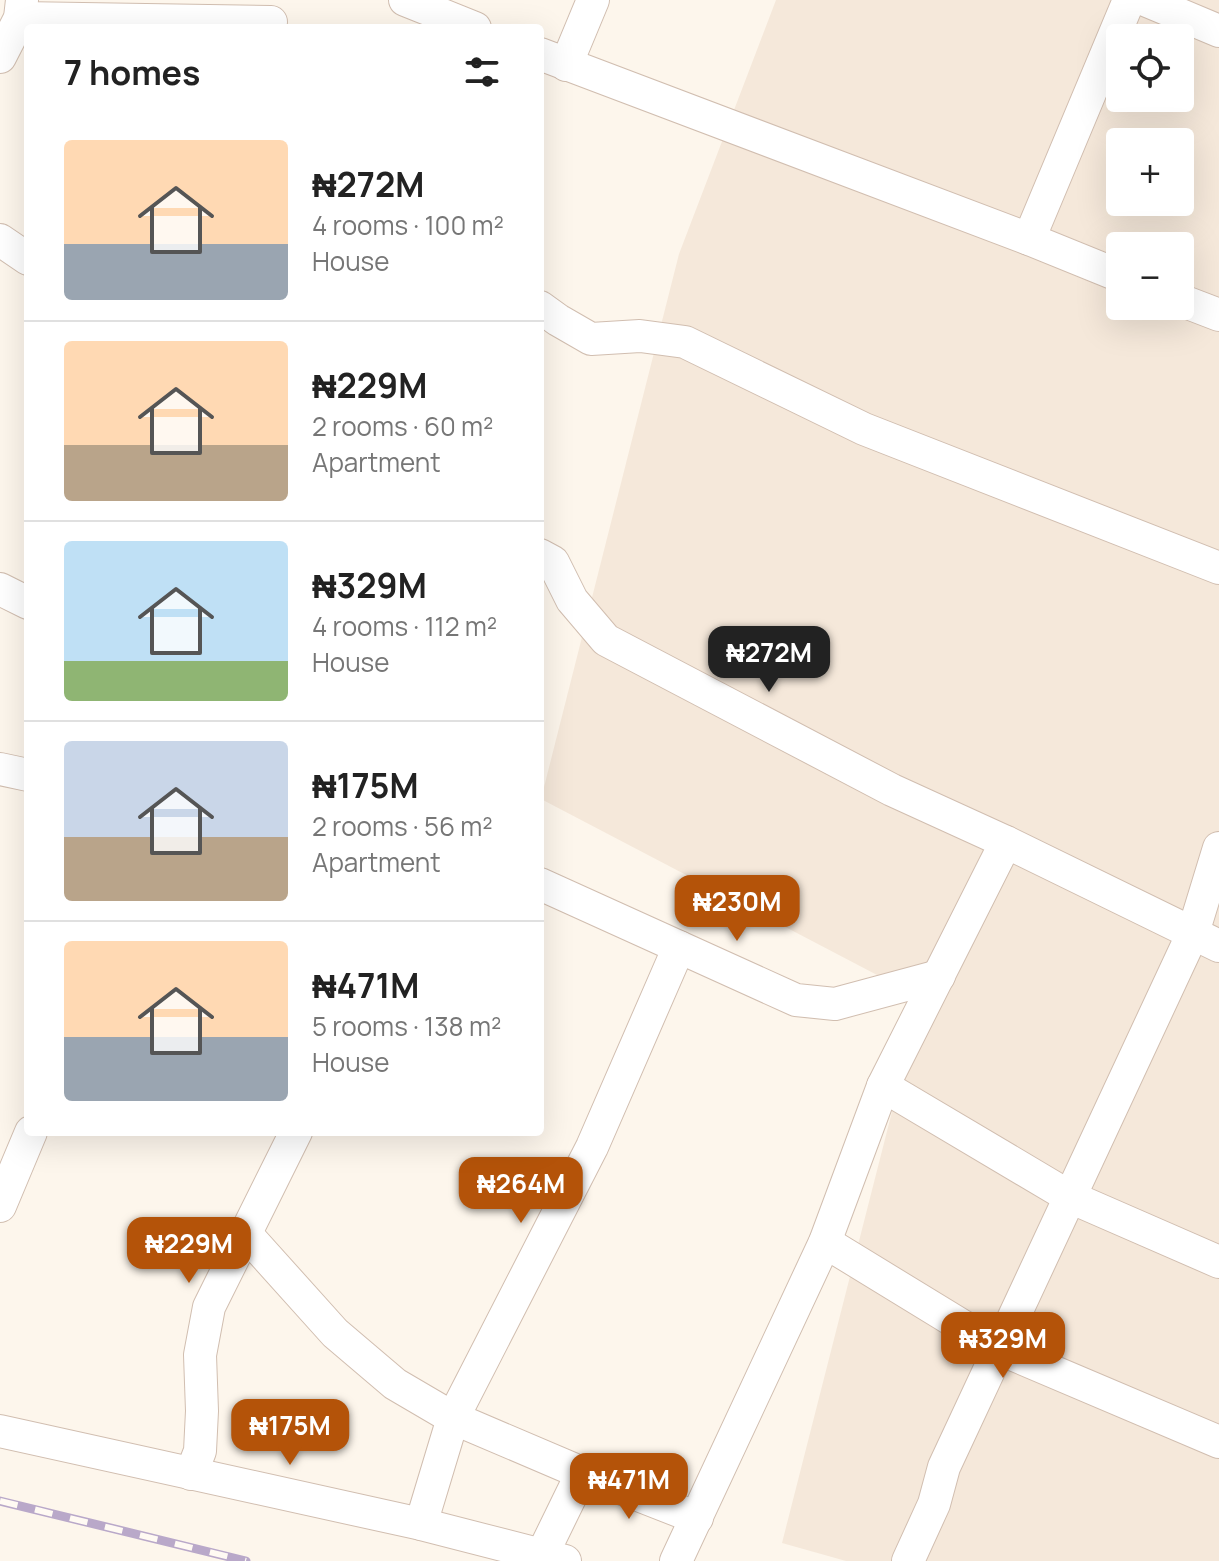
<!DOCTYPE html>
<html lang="en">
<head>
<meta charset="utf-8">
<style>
	body { margin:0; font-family:Manrope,sans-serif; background:#f6f6f6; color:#222; height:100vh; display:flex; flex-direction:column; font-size:30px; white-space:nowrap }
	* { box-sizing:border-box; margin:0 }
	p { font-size:26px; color:#767676 }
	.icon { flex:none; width:44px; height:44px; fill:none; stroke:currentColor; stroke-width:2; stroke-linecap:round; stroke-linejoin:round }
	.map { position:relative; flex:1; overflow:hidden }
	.drawer { position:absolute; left:24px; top:24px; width:520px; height:1112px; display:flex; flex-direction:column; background:#fff; border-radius:8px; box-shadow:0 8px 32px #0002 }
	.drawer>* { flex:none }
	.tools { position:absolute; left:1106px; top:24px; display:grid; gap:16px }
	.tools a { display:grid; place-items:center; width:88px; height:88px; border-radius:8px; background:#fff; box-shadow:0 8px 32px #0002; font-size:40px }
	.price { position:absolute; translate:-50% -68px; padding:0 18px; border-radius:16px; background:#b45309; color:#fff; font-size:26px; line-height:52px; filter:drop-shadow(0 2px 4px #0008) }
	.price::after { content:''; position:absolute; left:50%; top:48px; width:24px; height:18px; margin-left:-12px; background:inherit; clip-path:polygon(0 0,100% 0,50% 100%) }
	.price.on { background:#222; color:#fff }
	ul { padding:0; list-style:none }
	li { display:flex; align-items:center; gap:24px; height:200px; padding:0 40px }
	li+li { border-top:2px solid #e0e0e0 }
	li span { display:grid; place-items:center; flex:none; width:224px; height:160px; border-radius:8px; color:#555 }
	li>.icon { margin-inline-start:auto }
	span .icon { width:96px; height:96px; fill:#fffc; stroke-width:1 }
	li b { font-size:34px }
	h2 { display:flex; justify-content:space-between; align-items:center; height:96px; padding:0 40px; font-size:34px }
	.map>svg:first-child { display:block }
	.residential { fill:#f5e8da; fill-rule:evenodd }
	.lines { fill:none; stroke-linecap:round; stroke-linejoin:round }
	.minor-casing { stroke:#d1beb0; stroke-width:34 }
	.minor { stroke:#fff; stroke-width:32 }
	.rail-casing { stroke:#b9a8c9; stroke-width:9 }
	.rail { stroke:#fffaf3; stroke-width:6; stroke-dasharray:18; stroke-linecap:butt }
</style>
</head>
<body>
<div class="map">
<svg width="1219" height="1561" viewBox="0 0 1219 1561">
	<rect width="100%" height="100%" fill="#fdf6ec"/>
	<path class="residential" d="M776,0H1219V1561H846L782,1543L921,998L541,799L679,254ZM1120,38H1180V98H1120ZM1120,142H1180V202H1120ZM1120,246H1180V306H1120Z"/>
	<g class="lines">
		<g class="minor-casing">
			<g id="minor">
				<polyline points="405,0 475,28"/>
				<polyline points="1145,0 1219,31"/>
				<polyline points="20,18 271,22"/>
				<polyline points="540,54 1029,239 1120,276"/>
				<polyline points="0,57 20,18 22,0"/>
				<polyline points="566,65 593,0"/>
				<polyline points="1029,239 1129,0"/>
				<polyline points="0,240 28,259"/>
				<polyline points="1180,300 1219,315"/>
				<polyline points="540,307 558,320 591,339 640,336 685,342 864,429 1219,568"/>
				<polyline points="540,555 553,562 572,600 606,640 892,790 1006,842 1219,946"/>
				<polyline points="0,589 28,603"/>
				<polyline points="0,769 28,775"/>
				<polyline points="540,884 796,1000 835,1004 939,976"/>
				<polyline points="883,1086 1070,1197 1219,1262"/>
				<polyline points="0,1206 31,1132"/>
				<polyline points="246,1234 335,1333 395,1384 453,1418 582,1473 697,1518"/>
				<polyline points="825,1242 1000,1349 1219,1442"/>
				<polyline points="0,1431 421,1524 565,1561"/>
				<polyline points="191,1474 200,1451 202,1411 200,1355 209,1307 296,1132"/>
				<polyline points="421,1524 453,1418 592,1147 679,947"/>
				<polyline points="542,1555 582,1473"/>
				<polyline points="676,1561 825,1242 883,1086 1006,842"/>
				<polyline points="908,1561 934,1504 944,1467 1193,933 1219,848"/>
			</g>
		</g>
		<use href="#minor" class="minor"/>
		<g class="rail-casing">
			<polyline id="rail" points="0,1501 246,1561"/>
		</g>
		<use href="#rail" class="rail"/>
	</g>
</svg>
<div class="tools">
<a><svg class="icon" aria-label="locate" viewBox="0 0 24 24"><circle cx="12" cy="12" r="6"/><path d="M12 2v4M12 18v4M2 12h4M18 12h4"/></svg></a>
<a>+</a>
<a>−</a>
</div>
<b class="price on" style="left:769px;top:694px">₦272M</b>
<b class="price" style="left:737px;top:943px">₦230M</b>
<b class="price" style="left:521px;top:1225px">₦264M</b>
<b class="price" style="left:189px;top:1285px">₦229M</b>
<b class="price" style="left:1003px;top:1380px">₦329M</b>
<b class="price" style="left:290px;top:1467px">₦175M</b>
<b class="price" style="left:629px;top:1521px">₦471M</b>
<section class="drawer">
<h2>7 homes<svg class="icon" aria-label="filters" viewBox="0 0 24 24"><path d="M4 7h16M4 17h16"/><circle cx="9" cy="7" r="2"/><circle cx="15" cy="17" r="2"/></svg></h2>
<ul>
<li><span style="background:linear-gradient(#ffd9b3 65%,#9aa5b1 0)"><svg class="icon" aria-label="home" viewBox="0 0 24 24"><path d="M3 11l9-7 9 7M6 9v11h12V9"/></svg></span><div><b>₦272M</b><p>4 rooms · 100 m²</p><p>House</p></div></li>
<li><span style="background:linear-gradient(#ffd9b3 65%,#b9a48a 0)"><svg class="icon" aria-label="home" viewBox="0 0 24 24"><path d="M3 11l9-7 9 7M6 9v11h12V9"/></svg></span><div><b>₦229M</b><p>2 rooms · 60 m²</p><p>Apartment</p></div></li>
<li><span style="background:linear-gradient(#bfe0f5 75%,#8fb573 0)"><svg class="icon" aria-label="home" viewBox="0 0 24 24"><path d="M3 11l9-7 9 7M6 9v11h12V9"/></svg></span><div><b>₦329M</b><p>4 rooms · 112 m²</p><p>House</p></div></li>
<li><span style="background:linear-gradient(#c9d6e8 60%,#b9a48a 0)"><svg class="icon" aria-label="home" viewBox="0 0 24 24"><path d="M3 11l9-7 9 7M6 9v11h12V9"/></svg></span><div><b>₦175M</b><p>2 rooms · 56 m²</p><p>Apartment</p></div></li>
<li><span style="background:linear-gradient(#ffd9b3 60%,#9aa5b1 0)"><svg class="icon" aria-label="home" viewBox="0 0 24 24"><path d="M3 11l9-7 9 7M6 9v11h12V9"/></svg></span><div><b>₦471M</b><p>5 rooms · 138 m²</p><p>House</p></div></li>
</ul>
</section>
</div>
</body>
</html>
